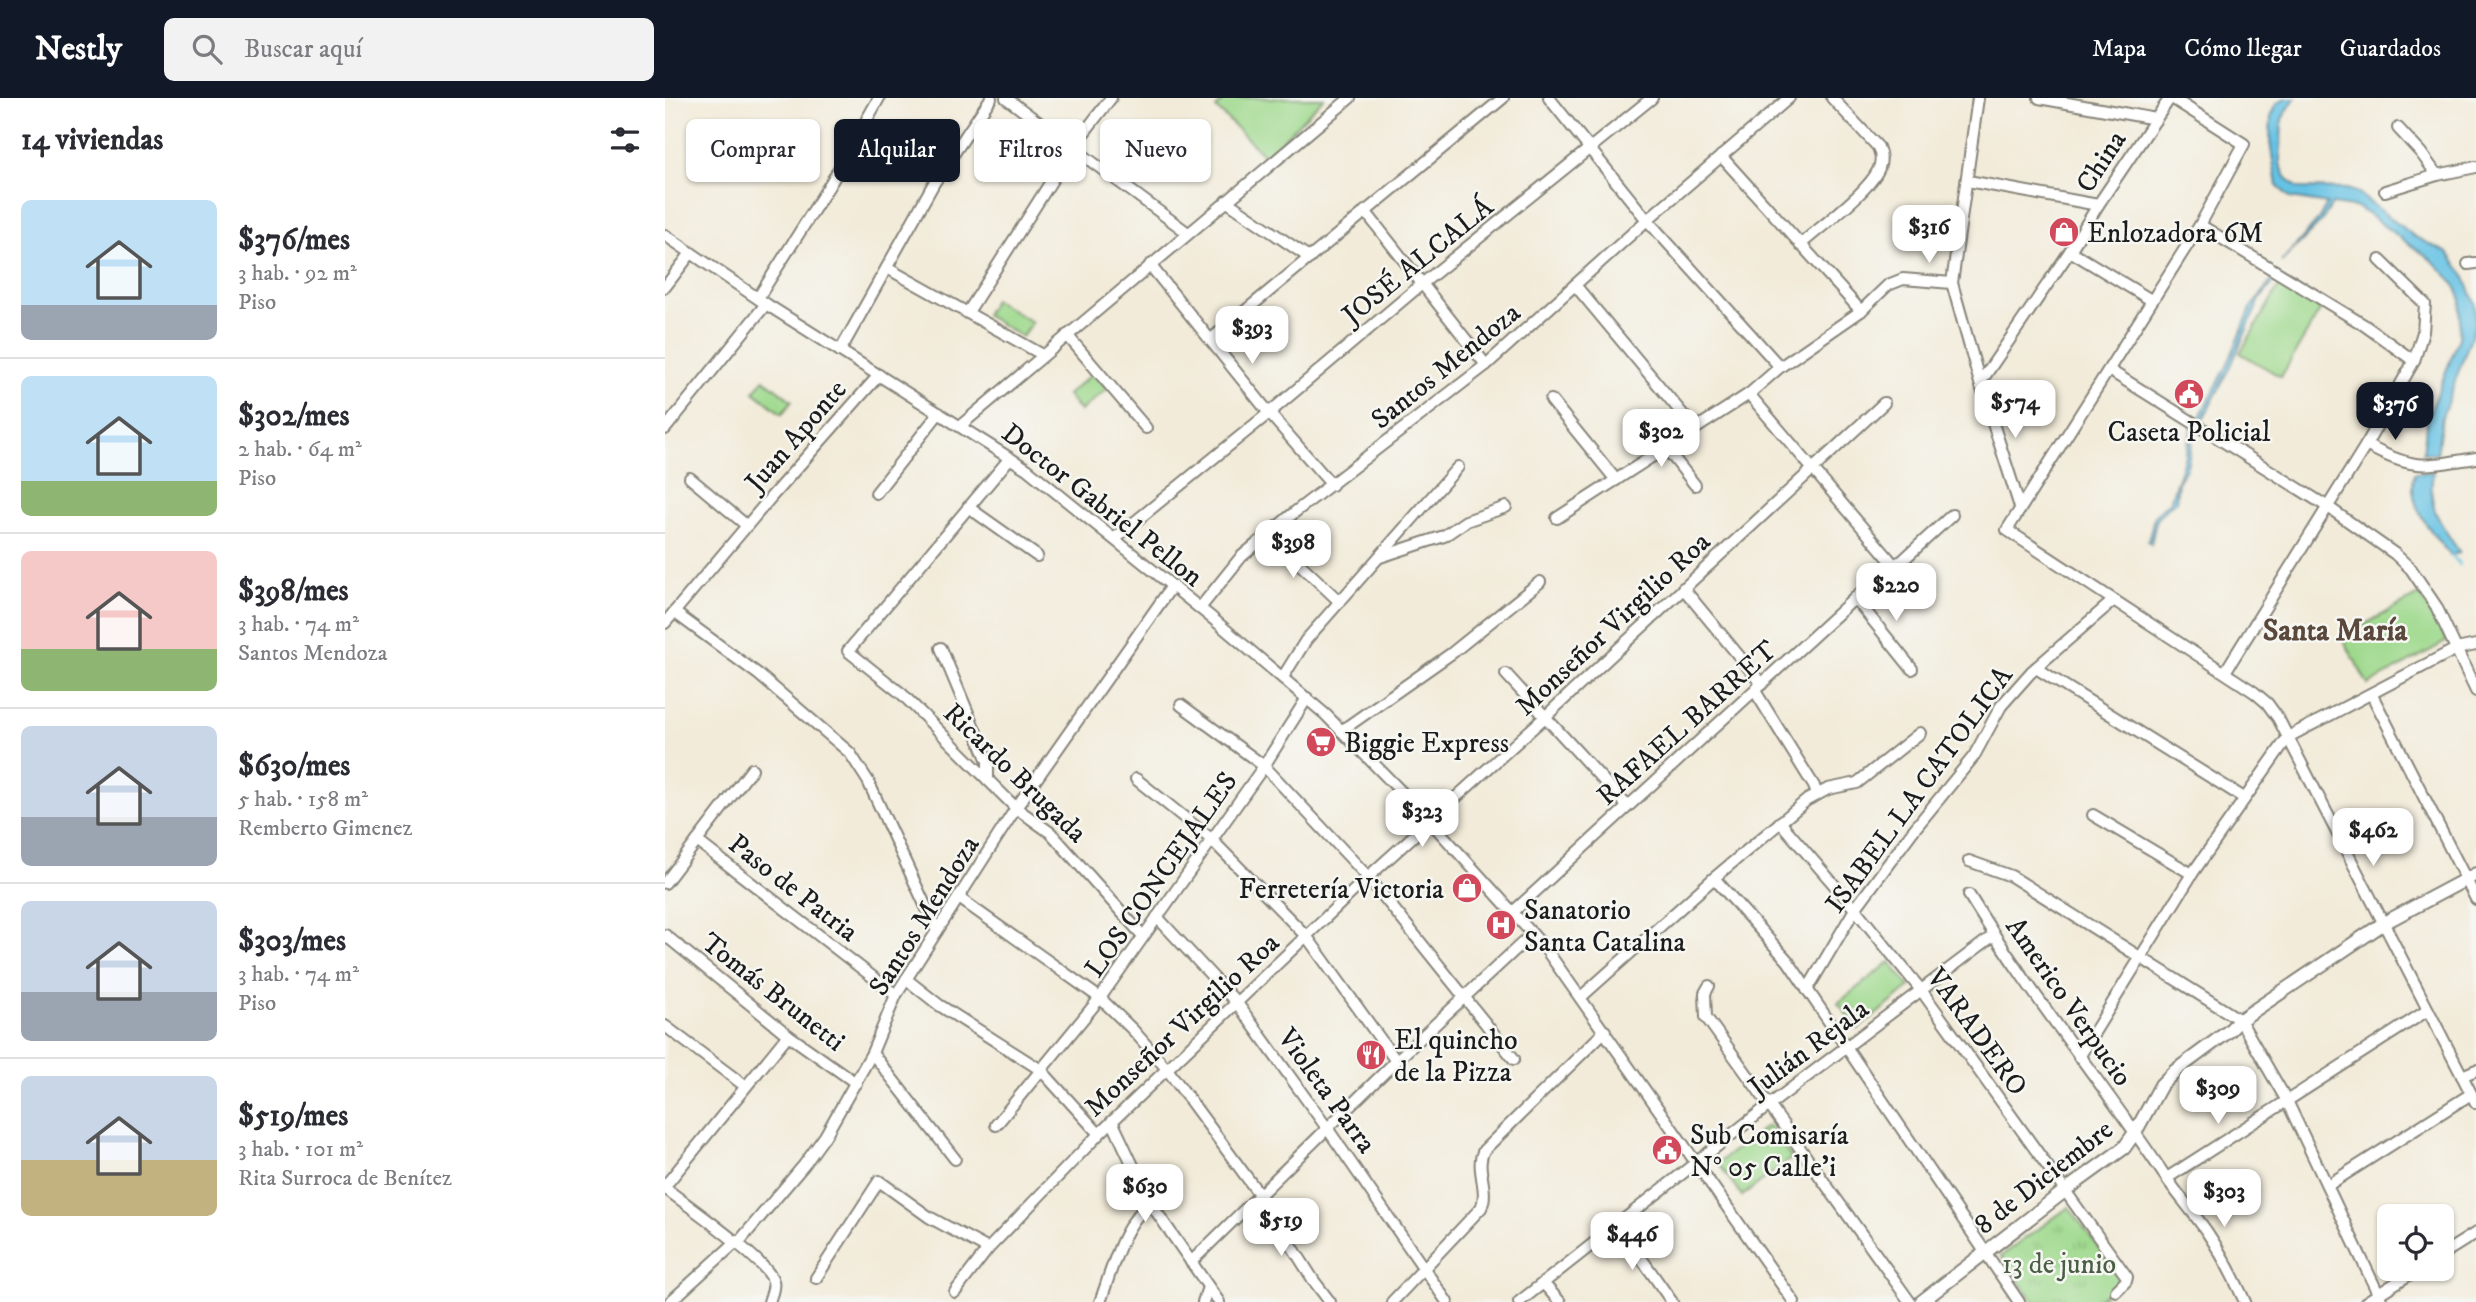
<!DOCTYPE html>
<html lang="es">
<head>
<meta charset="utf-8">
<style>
	body { margin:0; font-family:"IM FELL DW Pica",serif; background:#f2f2f3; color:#2b2b33; height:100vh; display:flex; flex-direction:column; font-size:26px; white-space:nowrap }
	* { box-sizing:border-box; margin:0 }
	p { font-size:23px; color:#7c7c81 }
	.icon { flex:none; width:38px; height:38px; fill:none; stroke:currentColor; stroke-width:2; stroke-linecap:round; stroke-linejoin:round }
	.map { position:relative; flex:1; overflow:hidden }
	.panel { display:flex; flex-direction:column; background:#fff; width:665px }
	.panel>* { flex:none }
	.top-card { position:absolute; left:21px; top:21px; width:665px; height:63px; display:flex; gap:14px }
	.buttons { position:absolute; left:1712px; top:1106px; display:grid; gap:14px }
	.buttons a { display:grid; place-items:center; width:77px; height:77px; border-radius:10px; background:#fff; box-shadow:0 2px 5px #0004; font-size:35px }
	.price { position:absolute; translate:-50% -60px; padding:0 16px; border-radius:14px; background:#fff; color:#222; font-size:23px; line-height:46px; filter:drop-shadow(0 2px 4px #0008) }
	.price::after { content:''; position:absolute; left:50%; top:42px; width:21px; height:16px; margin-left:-10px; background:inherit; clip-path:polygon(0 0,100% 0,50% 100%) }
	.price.current { background:#111827; color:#fff }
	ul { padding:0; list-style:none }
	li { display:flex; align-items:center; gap:21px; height:175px; padding:0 21px }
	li+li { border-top:2px solid #e1e1e2 }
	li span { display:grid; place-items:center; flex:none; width:196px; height:140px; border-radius:10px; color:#555 }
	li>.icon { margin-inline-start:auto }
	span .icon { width:84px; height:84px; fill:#fffc; stroke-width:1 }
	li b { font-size:30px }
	h2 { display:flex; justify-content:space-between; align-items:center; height:84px; padding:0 21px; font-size:30px }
	.tag { padding:0 24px; border-radius:10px; background:#fff; box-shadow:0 2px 5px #0004; font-size:24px; line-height:63px }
	.tag.current { background:#111827; color:#fff }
	header { display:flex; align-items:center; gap:42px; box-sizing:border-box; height:98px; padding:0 35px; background:#111827; color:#fff }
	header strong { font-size:33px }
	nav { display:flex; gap:38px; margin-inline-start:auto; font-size:24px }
	.search { width:490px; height:63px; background:#f2f2f3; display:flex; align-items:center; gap:18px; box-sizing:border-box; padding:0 24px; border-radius:10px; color:#7c7c81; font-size:26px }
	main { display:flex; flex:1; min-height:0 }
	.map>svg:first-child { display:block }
	.grass { fill:url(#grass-tufts); stroke:#5e7a54; stroke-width:2 }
	.pitch { fill:#9fd98d; stroke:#5e7a54; stroke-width:2 }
	.water { fill:#66c2e4; stroke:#416f80; stroke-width:2 }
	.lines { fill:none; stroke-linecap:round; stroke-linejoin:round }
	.stream { stroke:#66c2e4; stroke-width:2.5 }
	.minor-casing { stroke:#87847a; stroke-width:14 }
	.major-casing { stroke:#87847a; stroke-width:16 }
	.minor { stroke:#fff; stroke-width:10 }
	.major { stroke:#fff; stroke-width:12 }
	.labels { text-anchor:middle; stroke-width:5; stroke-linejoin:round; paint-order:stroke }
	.street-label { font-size:28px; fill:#1c1c1c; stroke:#f6f6f2 }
	.poi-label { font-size:28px; fill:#1c1c1c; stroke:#f6f6f2; text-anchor:start }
	.park-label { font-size:28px; fill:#4a5e44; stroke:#f6f6f2 }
	.neighbourhood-label { font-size:30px; font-weight:bold; fill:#59483b; stroke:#f6f6f2 }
</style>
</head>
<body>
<header>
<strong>Nestly</strong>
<div class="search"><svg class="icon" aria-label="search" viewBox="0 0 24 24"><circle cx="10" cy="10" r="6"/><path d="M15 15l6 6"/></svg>Buscar aquí</div>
<nav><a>Mapa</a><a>Cómo llegar</a><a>Guardados</a></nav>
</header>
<main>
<section class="panel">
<h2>14 viviendas<svg class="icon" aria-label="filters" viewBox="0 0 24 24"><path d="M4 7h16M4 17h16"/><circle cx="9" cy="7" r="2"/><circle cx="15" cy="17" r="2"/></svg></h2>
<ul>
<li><span style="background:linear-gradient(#bfe0f5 75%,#9aa5b1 0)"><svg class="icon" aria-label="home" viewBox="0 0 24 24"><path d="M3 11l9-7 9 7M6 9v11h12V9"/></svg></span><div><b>$376/mes</b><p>3 hab. · 92 m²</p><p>Piso</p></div></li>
<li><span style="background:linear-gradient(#bfe0f5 75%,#8fb573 0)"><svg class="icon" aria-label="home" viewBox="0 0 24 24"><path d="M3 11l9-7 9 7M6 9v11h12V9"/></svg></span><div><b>$302/mes</b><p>2 hab. · 64 m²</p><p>Piso</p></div></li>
<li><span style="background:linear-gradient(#f6c9c9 70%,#8fb573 0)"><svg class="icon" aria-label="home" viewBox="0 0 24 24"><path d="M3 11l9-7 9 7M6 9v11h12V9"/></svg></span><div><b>$398/mes</b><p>3 hab. · 74 m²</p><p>Santos Mendoza</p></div></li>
<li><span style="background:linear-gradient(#c9d6e8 65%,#9aa5b1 0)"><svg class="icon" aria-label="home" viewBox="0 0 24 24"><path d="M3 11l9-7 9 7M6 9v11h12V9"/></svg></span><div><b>$630/mes</b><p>5 hab. · 158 m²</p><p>Remberto Gimenez</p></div></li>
<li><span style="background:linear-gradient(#c9d6e8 65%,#9aa5b1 0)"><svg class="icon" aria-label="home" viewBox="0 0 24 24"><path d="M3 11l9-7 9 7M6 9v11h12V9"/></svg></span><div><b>$303/mes</b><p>3 hab. · 74 m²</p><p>Piso</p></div></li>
<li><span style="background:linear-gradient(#c9d6e8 60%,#c2b280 0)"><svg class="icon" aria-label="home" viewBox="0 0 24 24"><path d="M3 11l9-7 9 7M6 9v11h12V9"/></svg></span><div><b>$519/mes</b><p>3 hab. · 101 m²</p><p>Rita Surroca de Benítez</p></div></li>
</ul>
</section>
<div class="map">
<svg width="1811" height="1204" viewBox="0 0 1811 1204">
	<defs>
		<pattern id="grass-tufts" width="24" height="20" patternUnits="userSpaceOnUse" patternTransform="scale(1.75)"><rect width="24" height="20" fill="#9fd98d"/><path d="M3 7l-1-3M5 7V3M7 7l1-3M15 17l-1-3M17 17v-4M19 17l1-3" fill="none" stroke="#88ba79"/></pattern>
	</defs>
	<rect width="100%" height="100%" fill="#f6f6f2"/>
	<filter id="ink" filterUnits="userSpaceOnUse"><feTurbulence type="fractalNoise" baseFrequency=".0143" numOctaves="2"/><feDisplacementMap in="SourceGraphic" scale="14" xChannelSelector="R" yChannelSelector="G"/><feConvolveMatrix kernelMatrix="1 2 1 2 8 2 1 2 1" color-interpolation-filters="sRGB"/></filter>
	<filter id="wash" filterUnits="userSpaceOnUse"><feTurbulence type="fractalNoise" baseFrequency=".00686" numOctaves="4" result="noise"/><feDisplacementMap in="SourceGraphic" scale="28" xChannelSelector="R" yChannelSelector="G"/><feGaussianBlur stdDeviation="1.57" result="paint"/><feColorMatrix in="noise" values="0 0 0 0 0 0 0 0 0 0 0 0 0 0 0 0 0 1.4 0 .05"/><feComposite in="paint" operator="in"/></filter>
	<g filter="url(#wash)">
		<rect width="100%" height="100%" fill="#f2ebd9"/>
		<polygon class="grass" points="1404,1109 1458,1183 1429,1204 1369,1204 1336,1158"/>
		<g class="pitch">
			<polygon points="561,0 659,0 601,59 551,10"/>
			<polygon points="1616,185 1657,209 1616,279 1575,255"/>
			<polygon points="329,202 367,224 357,239 320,217"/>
			<polygon points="428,275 442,291 415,313 402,297"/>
			<polygon points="99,281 127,303 117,316 89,294"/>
			<polygon points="1755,496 1782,543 1703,587 1677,539"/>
			<polygon points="1225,864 1245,889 1193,931 1173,905"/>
			<polygon points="1103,1027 1127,1060 1077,1098 1053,1065"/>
		</g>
		<g class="water">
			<polygon points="1621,0 1630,0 1617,21 1615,66 1621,79 1633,90 1682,91 1691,94 1750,139 1783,155 1799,177 1810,205 1811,225 1777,319 1772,355 1758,355 1762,322 1794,240 1796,202 1789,185 1769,164 1694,110 1667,106 1657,123 1616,164 1654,121 1662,106 1626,100 1612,88 1605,44 1606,17 1611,6"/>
			<polygon points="1611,177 1614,178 1595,201 1564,272 1538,321 1534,320 1561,270 1586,210"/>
			<path d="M1527,327L1530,329L1522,368L1513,383L1511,403C1487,421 1493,419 1486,446L1483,443C1490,422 1484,418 1505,404C1513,378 1523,354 1527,327Z"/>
			<path d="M1768,374C1762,412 1775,424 1795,455L1785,457C1767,435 1740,405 1750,375Z"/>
		</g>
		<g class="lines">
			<polyline class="stream" points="1786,456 1795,467"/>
		</g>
	</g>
	<g filter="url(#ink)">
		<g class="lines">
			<g class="minor-casing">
				<g id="minor">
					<polyline points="341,0 523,135"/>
					<polyline points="884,0 982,122 1115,269"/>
					<polyline points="1313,0 1287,185 1315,285 1355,409"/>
					<polyline points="1374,0 1491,21"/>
					<polyline points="1507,0 1579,46 1535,127 1342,432 1589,594 1602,605 1613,620 1811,1005"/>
					<polyline points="1733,30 1756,55 1772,77"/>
					<polyline points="1056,58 1196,213"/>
					<polyline points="1303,83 1433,107"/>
					<polyline points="1720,93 1772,77 1811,69"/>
					<polyline points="561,103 645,160"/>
					<polyline points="700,113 821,267"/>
					<polyline points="1535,127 1699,227 1749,263"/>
					<polyline points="0,137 101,206 362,371 547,520 661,617 764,722 880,850 1129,1204"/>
					<path d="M1135,147C1155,129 1205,93 1214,70C1217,62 1216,57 1213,49L1167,0"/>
					<polyline points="1405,153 1486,202"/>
					<polyline points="1803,166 1811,165"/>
					<polyline points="485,167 604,315 667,387"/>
					<polyline points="222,170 378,257"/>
					<polyline points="910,187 1030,331"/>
					<polyline points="0,189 26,155"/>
					<polyline points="93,200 167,83 214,0"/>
					<polyline points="303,214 408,49 446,0"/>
					<polyline points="402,237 481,330"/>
					<polyline points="545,242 838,0"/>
					<polyline points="175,253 269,85 326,0"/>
					<polyline points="1444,272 1663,409 1730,456 1746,471 1771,508 1811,593"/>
					<polyline points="1315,285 1405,153 1433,107 1505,0"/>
					<polyline points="1084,296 1225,462 1226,467"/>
					<polyline points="886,302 951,382"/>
					<polyline points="295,328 685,0"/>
					<polyline points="0,331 101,206"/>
					<path d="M1701,347C1749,373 1759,368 1811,360"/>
					<polyline points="1001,350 1030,387"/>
					<polyline points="345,360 183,553 237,596 351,710 386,735 478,838"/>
					<polyline points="25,380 81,427"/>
					<polyline points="211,395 274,315"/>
					<polyline points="303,409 372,458"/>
					<polyline points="892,420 1084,296 1115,269 1196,213 1223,187 1238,181 1287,185"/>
					<polyline points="603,436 675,504"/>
					<polyline points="450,440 604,315 758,185 987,0"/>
					<polyline points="715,459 779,438 801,423 841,409"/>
					<polyline points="1018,490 1097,586"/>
					<polyline points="1190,500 1247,571"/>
					<polyline points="535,510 576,459 630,414 821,267 982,122 1124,0"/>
					<polyline points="9,514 93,576 185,655 203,683 272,833"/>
					<polyline points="0,525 107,398 214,277"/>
					<polyline points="276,550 323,663 323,682"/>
					<polyline points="1371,570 1579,700"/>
					<polyline points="1560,574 1701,347 1749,263 1758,234 1760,206 1715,162"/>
					<polyline points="841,576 962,708"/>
					<polyline points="618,579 641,542 793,369"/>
					<polyline points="1090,593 1149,688 1152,697"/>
					<polyline points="1707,597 1811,801"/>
					<polyline points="516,607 599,668 703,779 849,961"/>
					<polyline points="676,633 787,555 875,484"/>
					<polyline points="471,681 546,741 642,839 731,963"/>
					<polyline points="1428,717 1527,776"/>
					<polyline points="1115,724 1190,811 1256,892 1462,1179 1461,1183 1451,1193"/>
					<polyline points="32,743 231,897"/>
					<polyline points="1304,763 1346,778 1575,922 1622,1003 1717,1204"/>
					<polyline points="1049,780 1123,863 1354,1204"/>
					<polyline points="0,785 87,671"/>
					<path d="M1304,797C1364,895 1436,983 1500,1078C1513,1097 1529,1115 1542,1134C1557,1156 1569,1180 1580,1204"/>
					<polyline points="294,800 435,900 468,932 502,971 594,1096 649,1183 665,1204"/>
					<polyline points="848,814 1226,467 1237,463 1287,417"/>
					<polyline points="492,819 572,905 662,1030 782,1204"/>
					<polyline points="0,837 123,937 191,985"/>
					<polyline points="241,881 274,907 376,972 434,1036"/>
					<polyline points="1044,888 1040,895 1041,919 1245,1204"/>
					<polyline points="1142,892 1190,811 1247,734 1309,658 1336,608 1367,573 1449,502"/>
					<polyline points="916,899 1049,780 1142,702 1163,691 1192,685 1255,635"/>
					<polyline points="0,928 80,988"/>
					<polyline points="207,955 290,1061"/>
					<polyline points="1414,959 1527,776 1623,639 1791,551 1811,547"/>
					<polyline points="1797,978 1811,972"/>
					<polyline points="447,1023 486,1106 554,1204"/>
					<polyline points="331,1027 435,900 599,668 642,600"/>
					<polyline points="1502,1080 1763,912"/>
					<polyline points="1663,1087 1806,996"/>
					<polyline points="0,1088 123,937"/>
					<path d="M0,1090C19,1105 104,1164 108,1183C110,1190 106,1197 104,1204"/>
					<polyline points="953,1127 1007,1204"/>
					<polyline points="73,1145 139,1067 160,1038 207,955 231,897 351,710 507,488"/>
					<polyline points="1776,1157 1811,1135"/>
					<polyline points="526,1164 731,963 867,836"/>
					<polyline points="151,1180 214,1083 264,1119 323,1151"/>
					<polyline points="878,1185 895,1204"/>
					<polyline points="290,1194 323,1151 434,1036 703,779 881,618 1219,305"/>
					<polyline points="5,1204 71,1144"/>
					<path d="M435,1204C446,1175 458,1122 486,1106"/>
					<polyline points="538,1204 543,1189"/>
					<path d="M727,1204L816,1110C825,1091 809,1070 819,1052L940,933"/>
					<polyline points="854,1204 1103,1008 1329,837"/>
					<polyline points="1701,1204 1753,1171"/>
				</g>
			</g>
			<g class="major-casing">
				<polyline id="major" points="1256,1204 1401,1092 1459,1050 1471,1033 1496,987 1510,973 1564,933 1575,922 1719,825 1811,776"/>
			</g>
			<use href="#minor" class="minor"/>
			<use href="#major" class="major"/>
		</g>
	</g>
	<defs>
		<g id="shop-disc" transform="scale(1.575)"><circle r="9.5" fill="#d1495b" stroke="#f6f6f2"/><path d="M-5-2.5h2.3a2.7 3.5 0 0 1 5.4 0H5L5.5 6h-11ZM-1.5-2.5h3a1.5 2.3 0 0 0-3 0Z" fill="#fff"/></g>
		<g id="civic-disc" transform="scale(1.575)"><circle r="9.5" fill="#d1495b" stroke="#f6f6f2"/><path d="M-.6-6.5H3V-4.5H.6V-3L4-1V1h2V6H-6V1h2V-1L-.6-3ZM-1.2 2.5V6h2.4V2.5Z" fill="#fff"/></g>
		<g id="supermarket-disc" transform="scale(1.575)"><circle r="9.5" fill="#d1495b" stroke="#f6f6f2"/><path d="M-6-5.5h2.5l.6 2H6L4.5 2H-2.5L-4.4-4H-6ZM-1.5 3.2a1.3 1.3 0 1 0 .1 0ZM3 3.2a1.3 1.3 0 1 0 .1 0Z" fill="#fff"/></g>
		<g id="hospital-disc" transform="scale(1.575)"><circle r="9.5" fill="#d1495b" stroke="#f6f6f2"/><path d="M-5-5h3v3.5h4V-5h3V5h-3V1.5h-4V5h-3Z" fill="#fff"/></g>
		<g id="restaurant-disc" transform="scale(1.575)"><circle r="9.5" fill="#d1495b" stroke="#f6f6f2"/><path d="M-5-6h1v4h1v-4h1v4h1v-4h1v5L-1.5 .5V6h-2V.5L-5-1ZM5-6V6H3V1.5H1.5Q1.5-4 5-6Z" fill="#fff"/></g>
	</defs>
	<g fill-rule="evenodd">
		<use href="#shop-disc" x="1399" y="134"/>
		<use href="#civic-disc" x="1524" y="296"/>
		<use href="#supermarket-disc" x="656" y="644"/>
		<use href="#shop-disc" x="802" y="790"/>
		<use href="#hospital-disc" x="836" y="827"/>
		<use href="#restaurant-disc" x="706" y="957"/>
		<use href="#civic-disc" x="1002" y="1052"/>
	</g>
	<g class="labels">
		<g class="street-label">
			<text transform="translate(1435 63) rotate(-57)" y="10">China</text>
			<text transform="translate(752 162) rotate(-39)" y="10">JOSÉ ALCALÁ</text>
			<text transform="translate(780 267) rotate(-39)" y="10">Santos Mendoza</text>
			<text transform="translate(130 337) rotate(-49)" y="10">Juan Aponte</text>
			<text transform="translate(438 406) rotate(38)" y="10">Doctor Gabriel Pellon</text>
			<text transform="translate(947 525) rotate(-43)" y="10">Monseñor Virgilio Roa</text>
			<text transform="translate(1021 624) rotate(-42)" y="10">RAFAEL BARRET</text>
			<text transform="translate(351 674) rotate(44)" y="10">Ricardo Brugada</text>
			<text transform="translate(1253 691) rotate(-54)" y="10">ISABEL LA CATOLICA</text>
			<text transform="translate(495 776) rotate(-55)" y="10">LOS CONCEJALES</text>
			<text transform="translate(129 789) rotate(38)" y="10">Paso de Patria</text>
			<text transform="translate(258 817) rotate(-58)" y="10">Santos Mendoza</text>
			<text transform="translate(109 893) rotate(38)" y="10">Tomás Brunetti</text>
			<text transform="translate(1405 903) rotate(55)" y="10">Americo Verpucio</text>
			<text transform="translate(516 926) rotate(-43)" y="10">Monseñor Virgilio Roa</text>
			<text transform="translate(1313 933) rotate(54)" y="10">VARADERO</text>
			<text transform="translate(1143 949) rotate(-37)" y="10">Julián Rejala</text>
			<text transform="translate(663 992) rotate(54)" y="10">Violeta Parra</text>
			<text transform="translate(1378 1078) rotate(-38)" y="10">8 de Diciembre</text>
		</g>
		<g class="poi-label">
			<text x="1422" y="144">Enlozadora 6M</text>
			<text x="1524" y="343" text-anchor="middle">Caseta Policial</text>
			<text x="679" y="654">Biggie Express</text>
			<text x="779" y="800" text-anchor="end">Ferretería Victoria</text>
			<text x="859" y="821">Sanatorio<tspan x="859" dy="32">Santa Catalina</tspan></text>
			<text x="729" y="951">El quincho<tspan x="729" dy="32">de la Pizza</tspan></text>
			<text x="1025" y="1046">Sub Comisaría<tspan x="1025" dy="32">N° 05 Calle'i</tspan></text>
		</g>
		<g class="park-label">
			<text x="1394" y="1175">13 de junio</text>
		</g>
		<g class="neighbourhood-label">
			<text x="1670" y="542">Santa María</text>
		</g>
	</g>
</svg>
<div class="buttons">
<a><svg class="icon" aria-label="locate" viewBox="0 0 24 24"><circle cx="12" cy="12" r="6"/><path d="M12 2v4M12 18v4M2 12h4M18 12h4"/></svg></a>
</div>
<b class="price" style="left:1264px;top:167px">$316</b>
<b class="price" style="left:587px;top:268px">$393</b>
<b class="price" style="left:1350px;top:342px">$574</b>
<b class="price current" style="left:1730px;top:344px">$376</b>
<b class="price" style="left:996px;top:371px">$302</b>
<b class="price" style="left:628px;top:482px">$398</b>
<b class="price" style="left:1231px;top:525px">$220</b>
<b class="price" style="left:757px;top:751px">$323</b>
<b class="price" style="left:1708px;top:770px">$462</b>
<b class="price" style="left:1553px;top:1028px">$309</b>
<b class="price" style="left:480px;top:1126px">$630</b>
<b class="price" style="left:1559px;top:1131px">$303</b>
<b class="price" style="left:616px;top:1160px">$519</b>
<b class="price" style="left:967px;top:1174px">$446</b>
<div class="top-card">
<a class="tag">Comprar</a>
<a class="tag current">Alquilar</a>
<a class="tag">Filtros</a>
<a class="tag">Nuevo</a>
</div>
</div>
</main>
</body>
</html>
